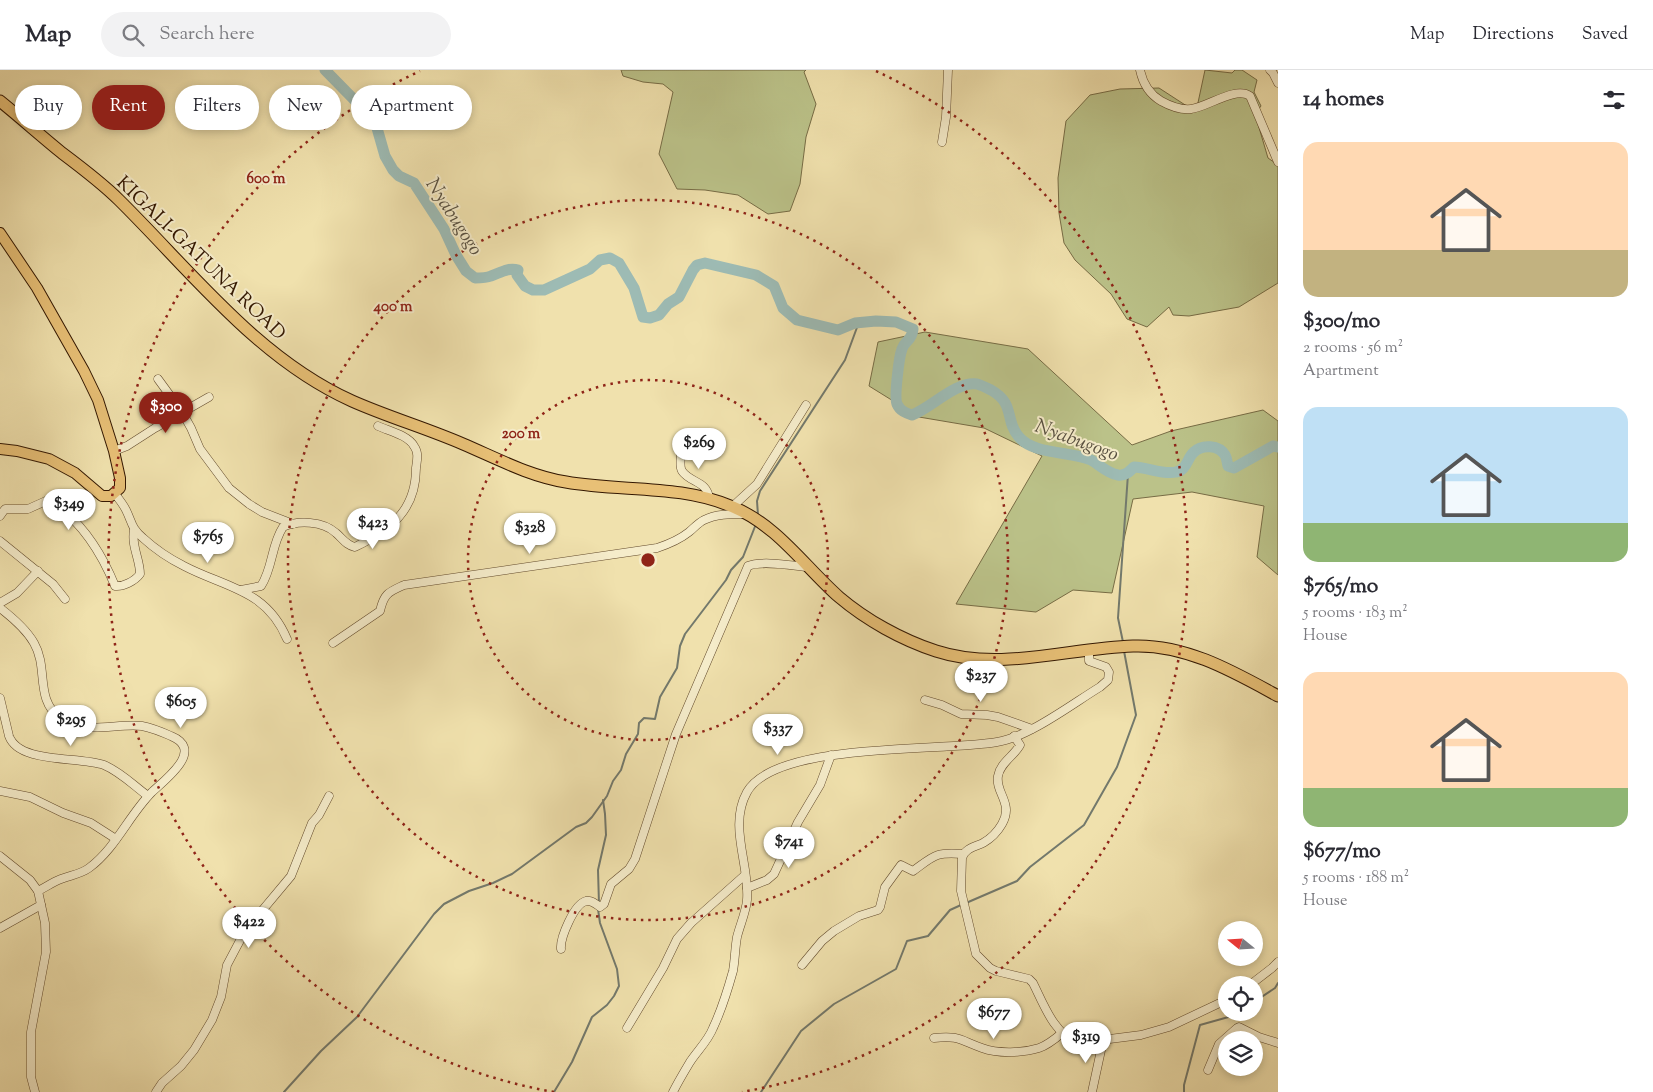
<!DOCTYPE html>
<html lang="en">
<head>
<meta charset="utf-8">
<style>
	body { margin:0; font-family:"Sorts Mill Goudy",serif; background:#f2f2f3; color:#2b2b33; height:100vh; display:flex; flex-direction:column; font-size:19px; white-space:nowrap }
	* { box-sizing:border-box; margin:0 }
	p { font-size:16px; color:#7c7c81 }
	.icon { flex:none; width:28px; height:28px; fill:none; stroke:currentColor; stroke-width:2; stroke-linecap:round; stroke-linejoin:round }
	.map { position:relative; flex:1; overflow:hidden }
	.panel { display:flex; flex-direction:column; background:#fff; width:375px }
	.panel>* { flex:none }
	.guide { position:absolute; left:15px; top:15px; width:475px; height:45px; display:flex; gap:10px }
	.needle { width:32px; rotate:288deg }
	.controls { position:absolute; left:1218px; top:851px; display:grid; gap:10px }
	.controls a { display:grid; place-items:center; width:45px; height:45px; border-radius:50%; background:#fff; box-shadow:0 2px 8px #0003; font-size:25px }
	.price { position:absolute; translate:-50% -42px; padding:0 11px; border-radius:18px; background:#fff; color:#222; font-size:16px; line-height:32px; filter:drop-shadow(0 1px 2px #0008) }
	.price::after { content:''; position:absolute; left:50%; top:30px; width:15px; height:11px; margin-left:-8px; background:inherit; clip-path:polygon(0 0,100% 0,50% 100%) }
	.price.selected { background:#8f2418; color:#fff }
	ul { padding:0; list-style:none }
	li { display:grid; align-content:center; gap:10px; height:265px; padding:0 25px }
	li span { display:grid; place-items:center; height:155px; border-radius:15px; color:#555 }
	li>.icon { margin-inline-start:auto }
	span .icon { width:90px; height:90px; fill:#fffc; stroke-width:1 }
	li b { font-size:21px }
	h2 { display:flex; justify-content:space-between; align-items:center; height:60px; padding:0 25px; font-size:21px }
	.chip { padding:0 18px; border-radius:22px; background:#fff; box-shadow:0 2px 8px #0003; font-size:18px; line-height:45px }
	.chip.selected { background:#8f2418; color:#fff }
	header { display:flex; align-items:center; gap:30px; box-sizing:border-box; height:70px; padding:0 25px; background:#fff; border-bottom:1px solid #e1e1e2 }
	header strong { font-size:24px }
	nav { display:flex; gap:28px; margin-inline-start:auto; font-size:18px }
	.search { width:350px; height:45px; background:#f2f2f3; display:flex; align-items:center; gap:12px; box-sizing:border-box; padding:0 18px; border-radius:28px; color:#7c7c81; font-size:19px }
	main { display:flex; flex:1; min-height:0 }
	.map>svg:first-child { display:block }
	.green { fill:#bbc289; stroke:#776c45 }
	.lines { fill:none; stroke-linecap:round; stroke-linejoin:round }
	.stream { stroke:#73796c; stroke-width:2 }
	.river { stroke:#9dbbb4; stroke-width:11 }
	.minor-casing { stroke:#624a2c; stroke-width:9 }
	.major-casing { stroke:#331701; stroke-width:12 }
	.highway-casing { stroke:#331701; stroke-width:13 }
	.minor { stroke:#f5ecca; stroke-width:8 }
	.major { stroke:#e8c076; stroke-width:10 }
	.highway { stroke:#e8c076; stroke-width:11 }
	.ring { fill:none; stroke:#8f2418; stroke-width:2.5; stroke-dasharray:2.5 5 }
	.labels { text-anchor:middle; stroke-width:4; stroke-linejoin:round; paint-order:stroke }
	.street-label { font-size:19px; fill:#331701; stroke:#f5ecca }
	.water-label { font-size:20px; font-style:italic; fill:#585040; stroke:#f5ecca }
	.centre { fill:#8f2418; stroke:#f5ecca; stroke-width:2.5 }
	.ring-label { font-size:15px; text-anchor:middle; font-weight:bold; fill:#8f2418; stroke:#f5ecca; stroke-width:4; stroke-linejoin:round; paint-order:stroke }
</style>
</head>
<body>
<header>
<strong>Map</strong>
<div class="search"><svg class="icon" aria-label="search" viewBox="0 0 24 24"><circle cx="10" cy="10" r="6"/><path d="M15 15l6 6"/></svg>Search here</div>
<nav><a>Map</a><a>Directions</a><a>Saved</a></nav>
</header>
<main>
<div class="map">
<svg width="1278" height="1022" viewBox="0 0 1278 1022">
	<rect width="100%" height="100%" fill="#f0e1ad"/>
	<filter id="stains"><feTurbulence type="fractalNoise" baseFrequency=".004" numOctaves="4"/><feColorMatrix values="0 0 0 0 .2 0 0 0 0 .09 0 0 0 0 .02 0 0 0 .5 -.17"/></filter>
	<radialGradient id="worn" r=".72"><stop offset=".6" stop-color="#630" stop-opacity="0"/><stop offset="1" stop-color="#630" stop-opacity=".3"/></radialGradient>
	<g class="green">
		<polygon points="621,0 806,0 804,2 816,34 806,67 800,114 790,141 768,144 738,125 705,120 677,119 659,84 673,22 663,14 643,12 623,6"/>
		<polygon points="1205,0 1232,3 1235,0 1242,0 1257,10 1254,22 1261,36 1255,44 1268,88 1278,95 1278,213 1239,237 1189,246 1173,245 1169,237 1147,257 1127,249 1111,224 1075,190 1064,173 1059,143 1058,108 1066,51 1090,25 1120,19 1159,18 1196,42"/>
		<polygon points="925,262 1028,279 1132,375 1171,361 1263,340 1278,351 1278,505 1257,487 1264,436 1192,422 1133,429 1112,523 1073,520 1036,542 956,534 1042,386 984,358 919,347 869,316 878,272"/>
	</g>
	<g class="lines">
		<g class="stream">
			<polyline points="758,445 757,431 760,421 845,290 859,252"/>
			<polyline points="1123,572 1118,548 1128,404"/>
			<polyline points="966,833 1017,811 1030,797 1084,755 1117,697 1136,645 1124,581"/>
			<polyline points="599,834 598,800 606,765 605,744 603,730"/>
			<polyline points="1254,932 1275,918 1278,913"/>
			<polyline points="284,1022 321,981 357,947 434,844 444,834 469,821 493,813 512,804 576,757 586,753 592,747 607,726 613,711 621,700 626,684 638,664 639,653 644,648 655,649 660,627 677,598 680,576 685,564 726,510 731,500 743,487 756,454"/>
			<polyline points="554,1022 572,992 592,947 607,935 614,926 619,916 617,899 600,853 598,839"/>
			<polyline points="761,1022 801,961 834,934 896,899 907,871 928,866 950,840 961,835"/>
			<polyline points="1184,1022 1184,1015 1200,955 1232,946 1237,942"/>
		</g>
		<path class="river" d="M325,0L375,51L385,86L393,100L399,106L414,113L444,159L456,185L466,201L475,208C480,208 486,208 491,206C500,203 508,197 518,200L517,205L525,216L533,220H544L590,199L600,190L610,188L619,193L634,218L643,247L650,248L659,245L668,234L679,227L693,200L697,195L705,193L756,205L774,216L783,238L797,250L838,260L855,253L876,251L896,252L913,259C912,271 905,270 902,279C899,287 894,327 897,334C900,341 906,343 912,345C931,338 956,311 977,314C981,315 987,318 991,320C1016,334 1004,350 1019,367C1034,385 1071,381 1091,390C1100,395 1107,403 1118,405C1125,406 1129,402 1134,397C1147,397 1163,405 1176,402C1187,400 1187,388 1194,382C1202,374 1219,375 1225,385C1227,388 1227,393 1228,396L1234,398L1273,376L1278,377"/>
		<g class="minor-casing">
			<g id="minor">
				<path d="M1140,0C1143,14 1149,24 1161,31C1170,36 1181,40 1191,39C1208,37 1235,16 1250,26L1278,92"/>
				<polyline points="1270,0 1273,3 1278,13"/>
				<polyline points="942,72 946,47 948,0"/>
				<polyline points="158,309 182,342 191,358 200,379 229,418 249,434 262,442 293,454"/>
				<path d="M683,366C683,374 678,395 682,401C690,413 708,411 709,429"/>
				<polyline points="114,381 127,376 155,358 209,327"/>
				<path d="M115,424C119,429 123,434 126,440C132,452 131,458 143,468C155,479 170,489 184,496C226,518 266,519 287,569"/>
				<polyline points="732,437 757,414 806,335"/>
				<path d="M0,446L5,439H28L48,430L51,431C81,451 102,484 115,516C123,517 135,511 140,504C140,489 131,476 134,460"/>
				<polyline points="0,471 53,514 65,529"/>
				<path d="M241,520L261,516C273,498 271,475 283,457C298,450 323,451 336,463C343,469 346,475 355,477C390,460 416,441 416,398C417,390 419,383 414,376C408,365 389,361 378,356"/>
				<polyline points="0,533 17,523 38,501"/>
				<path d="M0,538C13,548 26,559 34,573C49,599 34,629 61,649C82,665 118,653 142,656C152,658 162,662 171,666C205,680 166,709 152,722C129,745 116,778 89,798C81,804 71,805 61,809C53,812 46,817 38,821"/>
				<path d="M333,573L380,541C384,523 389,522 404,515L657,478C669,474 679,470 689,462C694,458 698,453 704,450C716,444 730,444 743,444"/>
				<path d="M0,628L9,666C19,694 79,686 104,695C121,702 134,716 148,726"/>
				<polyline points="925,630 942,635 961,644 987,645 998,647 1032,659"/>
				<path d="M1014,666L1020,675C1014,686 1000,693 998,706C995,723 1014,733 1002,754C998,761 990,769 983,773C975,777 965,778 962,788L961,821L976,884L990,898L996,901L1029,909L1033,913C1044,935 1054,964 1078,973L1141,965L1169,957L1226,930"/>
				<polyline points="0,721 30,727 63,743 91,753 116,769"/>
				<polyline points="0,786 30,810 38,821 45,853 46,882 31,962 31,1007 35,1022"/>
				<polyline points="747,818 767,810 774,804 798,752 820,715 831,685"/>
				<polyline points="0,858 41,835"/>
				<path d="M561,879C560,868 574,834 586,831C592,830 596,834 600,837L604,834L611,814L629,799L635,789L676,664L748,496C762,490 794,496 809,497"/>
				<path d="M802,895L822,871L834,861L859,846L878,840L880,837L885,817L901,795L913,801C935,785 935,782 963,784"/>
				<polyline points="1250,915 1272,898 1278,892"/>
				<polyline points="627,958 663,898 677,869 691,853 745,805"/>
				<path d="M934,968C958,965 960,970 982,978C998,984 1023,983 1039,978C1048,975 1055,969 1062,963"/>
				<polyline points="1208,1000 1219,974 1237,958 1239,957 1259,967 1278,973"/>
				<polyline points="156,1022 162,1013 181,996 194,980 212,950 221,927 227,895 245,861 291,806 312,753 319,745 329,726"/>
				<path d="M673,1022C678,1012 684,1002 690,992C697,981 708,971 713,958C721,941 728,919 733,901C735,890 735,878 737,867C740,855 746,842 747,830C750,795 728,756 747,722C776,671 942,682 997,672C1029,667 1072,634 1100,617L1108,610L1109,602L1106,597L1089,591V581"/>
				<polyline points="1092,1022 1103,971"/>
			</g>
		</g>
		<g class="major-casing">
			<polyline id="major" points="0,163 37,218 84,301 98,330 114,381 120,408 120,418 111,426 102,426 75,403 49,389 17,381 0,379"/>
		</g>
		<g class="highway-casing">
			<path id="highway" d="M0,31C21,48 41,66 62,83C82,98 102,113 119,130C191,201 258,289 352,331C388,347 426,358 463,374C496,388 529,406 566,412C622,422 680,414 733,437C778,456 804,496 839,527C866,550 902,570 936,581C1000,602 1068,578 1133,576C1186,574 1234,602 1278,626"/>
		</g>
		<use href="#minor" class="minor"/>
		<use href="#major" class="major"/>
		<use href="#highway" class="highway"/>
	</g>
	<g class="ring">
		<circle cx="648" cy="490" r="180"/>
		<circle cx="648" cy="490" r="360"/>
		<path d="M554 1022A540 540 0 0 1 420 1M876 1A540 540 0 0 1 742 1022"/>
	</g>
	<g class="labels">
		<g class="street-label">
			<text transform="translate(202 187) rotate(44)" y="7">KIGALI-GATUNA ROAD</text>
		</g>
		<g class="water-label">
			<text transform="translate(455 146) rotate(57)" y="7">Nyabugogo</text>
			<text transform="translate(1077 369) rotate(20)" y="7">Nyabugogo</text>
		</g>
	</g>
	<circle cx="648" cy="490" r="8" class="centre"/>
	<g class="ring-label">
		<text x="266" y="113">600 m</text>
		<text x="393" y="241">400 m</text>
		<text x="521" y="368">200 m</text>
	</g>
	<rect width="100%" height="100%" filter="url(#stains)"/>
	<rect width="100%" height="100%" fill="url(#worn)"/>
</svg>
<div class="controls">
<a><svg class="needle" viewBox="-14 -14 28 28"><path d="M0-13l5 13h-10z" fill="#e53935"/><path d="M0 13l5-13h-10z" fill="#7c7c81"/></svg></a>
<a><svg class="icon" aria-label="locate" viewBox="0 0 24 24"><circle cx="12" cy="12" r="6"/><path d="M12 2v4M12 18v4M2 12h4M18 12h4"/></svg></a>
<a><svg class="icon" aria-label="layers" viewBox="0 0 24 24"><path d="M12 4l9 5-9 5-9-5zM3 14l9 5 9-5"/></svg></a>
</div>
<b class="price selected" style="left:166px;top:364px">$300</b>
<b class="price" style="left:699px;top:400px">$269</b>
<b class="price" style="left:69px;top:461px">$349</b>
<b class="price" style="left:373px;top:480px">$423</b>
<b class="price" style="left:530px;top:485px">$328</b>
<b class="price" style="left:208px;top:494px">$765</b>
<b class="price" style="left:981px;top:633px">$237</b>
<b class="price" style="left:181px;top:659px">$605</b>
<b class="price" style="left:71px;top:677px">$295</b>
<b class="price" style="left:778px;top:686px">$337</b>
<b class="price" style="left:789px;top:799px">$741</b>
<b class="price" style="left:249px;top:879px">$422</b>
<b class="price" style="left:994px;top:970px">$677</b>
<b class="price" style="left:1086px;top:994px">$319</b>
<div class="guide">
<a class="chip">Buy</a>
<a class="chip selected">Rent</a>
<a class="chip">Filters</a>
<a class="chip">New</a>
<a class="chip">Apartment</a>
</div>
</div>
<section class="panel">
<h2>14 homes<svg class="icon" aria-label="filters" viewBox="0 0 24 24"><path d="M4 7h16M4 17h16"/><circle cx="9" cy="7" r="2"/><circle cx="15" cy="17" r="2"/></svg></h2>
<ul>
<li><span style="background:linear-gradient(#ffd9b3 70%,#c2b280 0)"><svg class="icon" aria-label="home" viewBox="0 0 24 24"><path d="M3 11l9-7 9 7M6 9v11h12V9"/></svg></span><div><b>$300/mo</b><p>2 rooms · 56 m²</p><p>Apartment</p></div></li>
<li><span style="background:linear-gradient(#bfe0f5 75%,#8fb573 0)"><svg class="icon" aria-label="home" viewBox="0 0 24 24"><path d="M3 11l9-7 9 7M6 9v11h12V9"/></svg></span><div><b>$765/mo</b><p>5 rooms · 183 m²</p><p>House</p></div></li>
<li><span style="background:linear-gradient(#ffd9b3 75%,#8fb573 0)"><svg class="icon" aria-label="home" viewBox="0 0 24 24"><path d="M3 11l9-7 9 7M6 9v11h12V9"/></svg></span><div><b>$677/mo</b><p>5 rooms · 188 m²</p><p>House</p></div></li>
</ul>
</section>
</main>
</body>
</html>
